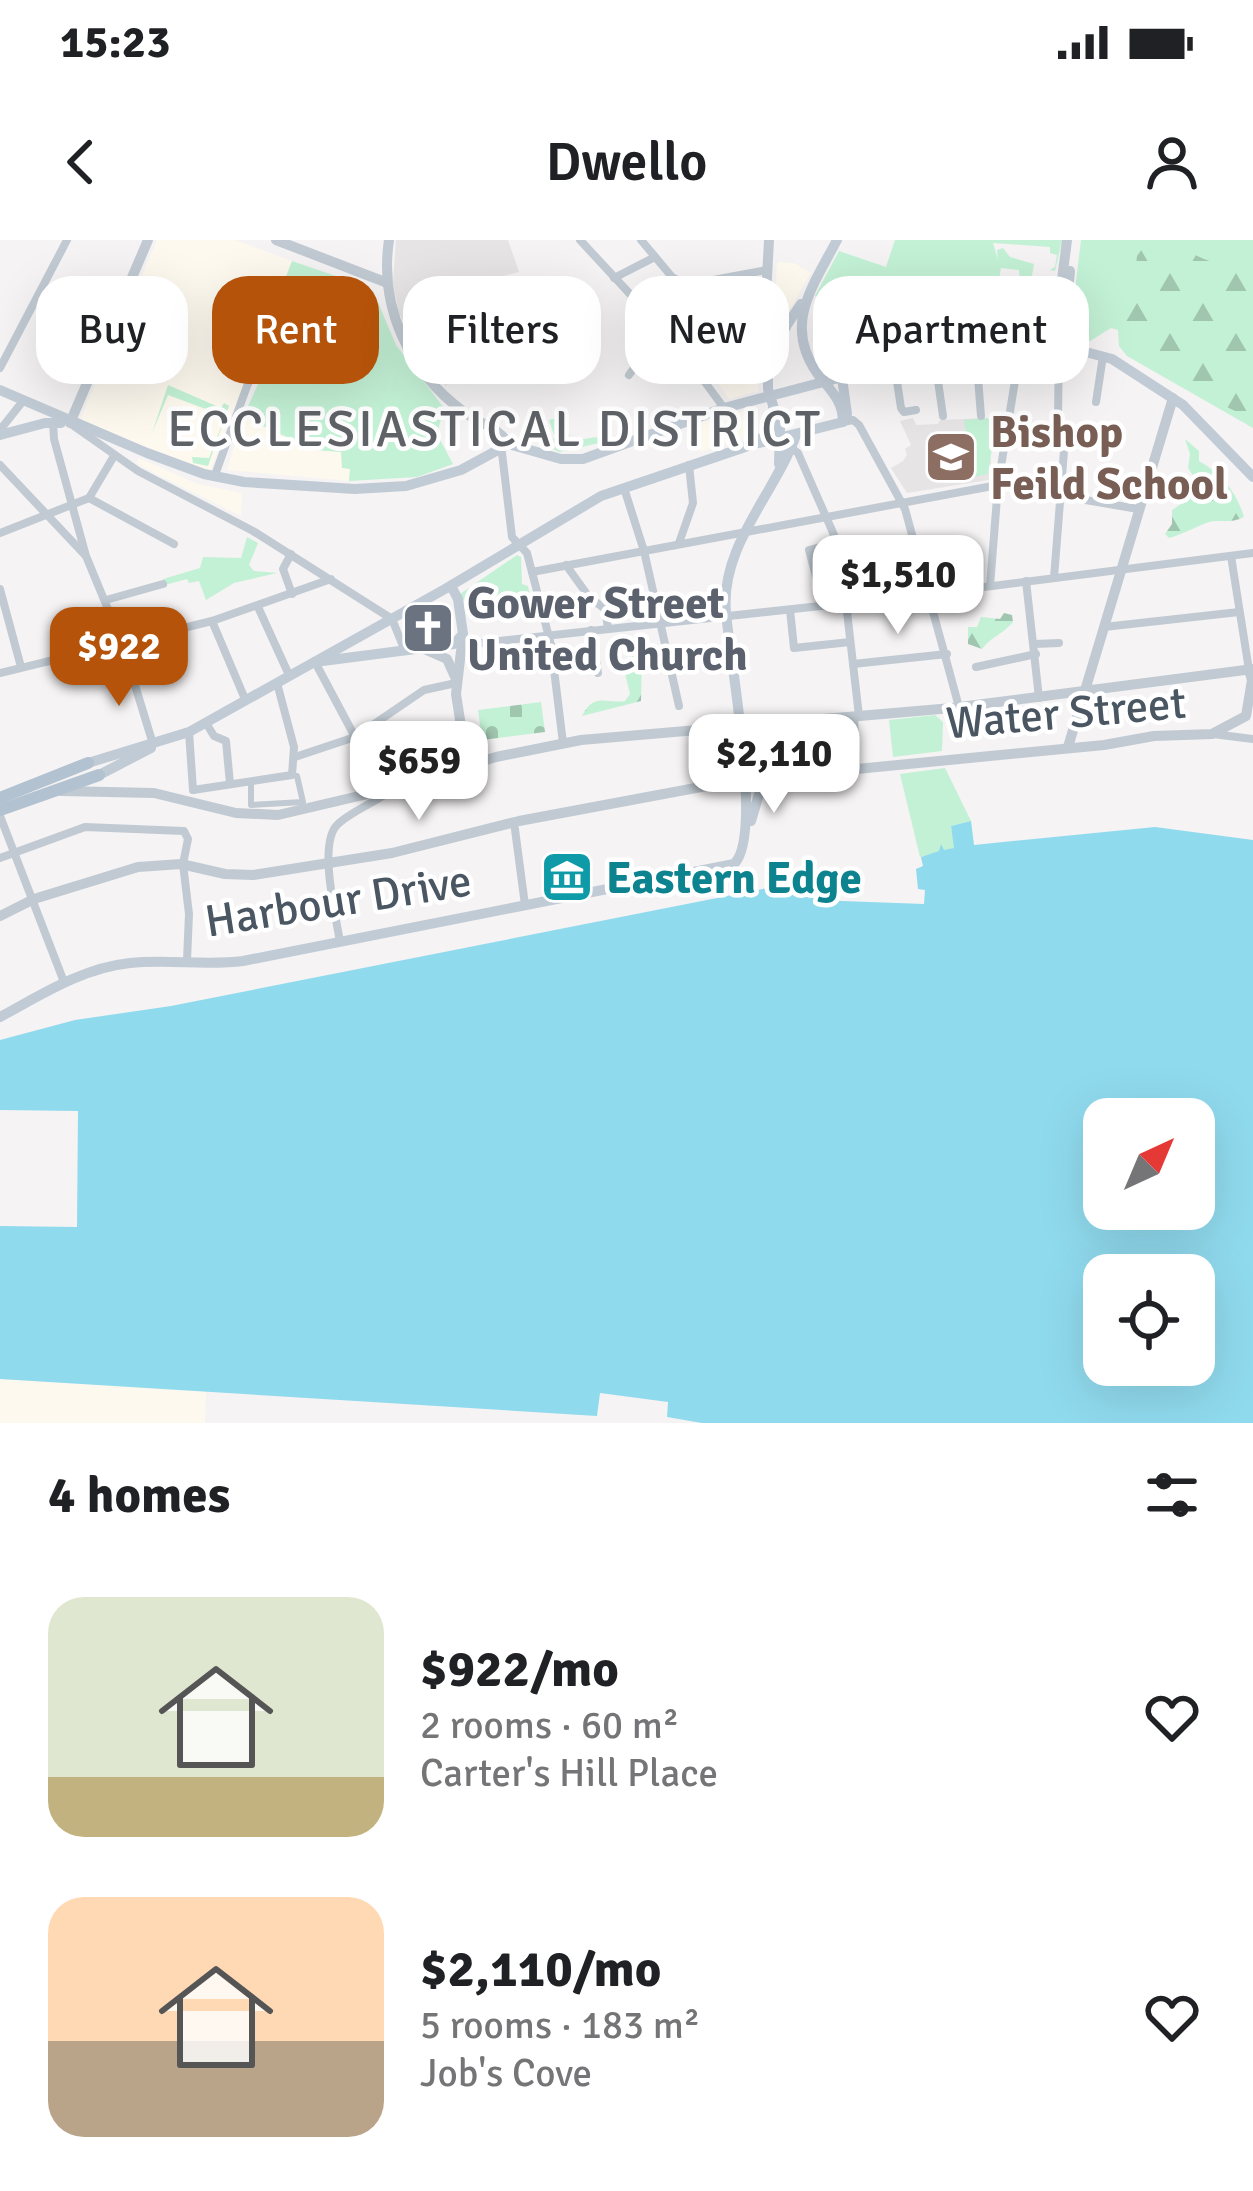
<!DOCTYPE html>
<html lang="en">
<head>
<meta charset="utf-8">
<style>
	body { margin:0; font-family:Signika,sans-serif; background:#f6f6f6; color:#202124; height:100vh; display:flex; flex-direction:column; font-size:45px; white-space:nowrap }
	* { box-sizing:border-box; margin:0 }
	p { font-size:39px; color:#757577 }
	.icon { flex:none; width:66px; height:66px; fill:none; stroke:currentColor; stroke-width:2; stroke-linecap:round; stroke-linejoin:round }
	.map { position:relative; height:1183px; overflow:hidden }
	.panel { display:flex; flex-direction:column; background:#fff; flex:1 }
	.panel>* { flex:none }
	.banner { position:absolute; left:36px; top:36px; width:1182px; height:108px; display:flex; gap:24px }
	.needle { width:78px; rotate:44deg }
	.controls { position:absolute; left:1083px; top:858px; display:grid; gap:24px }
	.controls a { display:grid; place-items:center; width:132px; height:132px; border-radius:24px; background:#fff; box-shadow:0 12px 48px #0002; font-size:60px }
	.price { position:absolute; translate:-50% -102px; padding:0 27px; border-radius:24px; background:#fff; color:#222; font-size:39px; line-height:78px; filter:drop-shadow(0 3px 6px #0008) }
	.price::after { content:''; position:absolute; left:50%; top:72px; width:36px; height:27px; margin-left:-18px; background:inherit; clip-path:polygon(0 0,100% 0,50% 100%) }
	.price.on { background:#b45309; color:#fff }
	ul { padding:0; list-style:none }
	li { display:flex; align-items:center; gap:36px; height:300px; padding:0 48px }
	li span { display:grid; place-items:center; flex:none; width:336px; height:240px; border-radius:36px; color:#555 }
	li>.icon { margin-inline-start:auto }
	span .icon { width:144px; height:144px; fill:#fffc; stroke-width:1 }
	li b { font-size:51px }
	h2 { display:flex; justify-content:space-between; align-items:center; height:144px; padding:0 48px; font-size:51px }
	.tag { padding:0 42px; border-radius:36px; background:#fff; box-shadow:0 12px 48px #0002; font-size:42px; line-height:108px }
	.tag.on { background:#b45309; color:#fff }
	.status { display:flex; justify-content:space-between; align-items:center; height:84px; padding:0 60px; background:#fff; direction:ltr }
	.status svg { height:33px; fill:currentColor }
	header { display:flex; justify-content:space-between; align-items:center; height:156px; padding:0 48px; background:#fff; font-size:54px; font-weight:600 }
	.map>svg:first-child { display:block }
	.commercial { fill:#fdf9ef }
	.education { fill:#e6e4e5 }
	.green { fill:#c3f1d5 }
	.forest { fill:url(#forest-firs) }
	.cemetery { fill:url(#cemetery-stones) }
	.water { fill:#90daee; fill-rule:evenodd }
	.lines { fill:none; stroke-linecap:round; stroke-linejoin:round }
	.pedestrian { stroke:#c1cad2; stroke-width:6 }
	.minor { stroke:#c1cad2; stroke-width:8 }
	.tertiary { stroke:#c1cad2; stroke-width:10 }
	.secondary { stroke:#c1cbd6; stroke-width:10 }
	.primary { stroke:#b3c2d1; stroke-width:12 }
	.labels { text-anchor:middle; stroke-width:9; stroke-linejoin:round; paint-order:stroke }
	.education-label { font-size:45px; font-weight:bold; fill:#785e54; stroke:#fff; text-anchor:start }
	.worship-label { font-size:45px; font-weight:bold; fill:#5b616d; stroke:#fff; text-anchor:start }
	.street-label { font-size:45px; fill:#4a5661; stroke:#fff }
	.culture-label { font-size:45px; font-weight:bold; fill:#0d838f; stroke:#fff; text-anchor:start }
	.quarter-label { font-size:51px; letter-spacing:3px; fill:#5f6368; stroke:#fff }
</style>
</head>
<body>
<div class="status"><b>15:23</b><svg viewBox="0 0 49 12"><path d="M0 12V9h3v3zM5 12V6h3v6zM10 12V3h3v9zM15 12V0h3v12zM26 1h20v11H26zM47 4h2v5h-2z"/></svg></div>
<header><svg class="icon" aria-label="back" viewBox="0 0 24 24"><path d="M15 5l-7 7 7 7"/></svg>Dwello<svg class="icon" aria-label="person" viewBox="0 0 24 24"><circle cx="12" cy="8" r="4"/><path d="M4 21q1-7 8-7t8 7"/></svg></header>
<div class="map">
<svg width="1253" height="1183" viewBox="0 0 1253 1183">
	<defs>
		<pattern id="forest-firs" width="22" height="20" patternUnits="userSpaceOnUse" patternTransform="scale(3)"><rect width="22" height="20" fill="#c3f1d5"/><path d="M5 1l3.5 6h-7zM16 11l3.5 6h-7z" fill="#a0c6b0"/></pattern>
		<pattern id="cemetery-stones" width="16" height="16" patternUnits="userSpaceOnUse" patternTransform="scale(3)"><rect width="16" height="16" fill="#c3f1d5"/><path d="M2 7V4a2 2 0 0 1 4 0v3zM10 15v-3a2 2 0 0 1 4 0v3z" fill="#a0c6b0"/></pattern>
	</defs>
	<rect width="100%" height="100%" fill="#f5f3f3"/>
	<g class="commercial">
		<polygon points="157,0 235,0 292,21 210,231 86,184 81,178"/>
		<polygon points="777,22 794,23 811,33 786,75 775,58"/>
		<polygon points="871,67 886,117 859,125 851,94 842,91 844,77 866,83"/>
		<polygon points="760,107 758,151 729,159 708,129"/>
		<polygon points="746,170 755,194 700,212 693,185"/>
		<polygon points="243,177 315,210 341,212 350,229 349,241 227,230"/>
		<polygon points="139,218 198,244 242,253 241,276 152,232 136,223"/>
		<polygon points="0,1139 206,1151 205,1183 0,1183"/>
	</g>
	<g class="education">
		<polygon points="396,0 508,0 519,32 492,39 497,60 472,66 481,104 470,108 446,146 417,108 399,73 393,43"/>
		<polygon points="913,178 916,185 938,184 940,180 987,178 992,236 988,240 907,253 891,228 903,221 907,215 905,209 911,205 900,181"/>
	</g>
	<g class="green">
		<polygon points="895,0 1062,0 1055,31 1050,30 1055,27 1057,15 1050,13 1050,7 993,3 998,20 997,10 1003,8 1010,17 1034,24 1028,60 1021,59 1019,30 1001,28 996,56 999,69 1002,70 1001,100 997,103 954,102 886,117 870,67 815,56 839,11 886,27"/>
		<polygon points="1081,0 1253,0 1253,188 1127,116 1119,106 1118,90 1111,88 1090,101 1069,100"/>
		<polygon points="292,21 365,46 374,53 396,105 444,168 437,194 453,224 417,237 349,241 350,229 342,228 341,212 315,210 243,177 294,66 278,57"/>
		<polygon points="1047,38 1056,40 1048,91 1035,104 1016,103 1015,70 1019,70 1020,63 1030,66 1032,50 1052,52 1053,44"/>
		<polygon points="168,145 221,168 224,163 229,166 208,226 193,223 192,217 209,218 223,182 219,174 168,155 152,193"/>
		<polygon points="564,176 571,201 597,197 599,203 559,212 529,198 533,188 535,196 542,196 543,200 555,198 549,180"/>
		<polygon points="987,178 996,183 988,234 973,237 964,180"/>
		<polygon points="247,297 258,303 249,325 254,331 277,333 234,343 206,360 199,341 189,343 187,339 165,345 163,339 200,328 203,317 241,318"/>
		<polygon points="517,315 521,317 522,344 528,346 530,355 464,361 460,354"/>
		<polygon points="935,475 943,482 942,511 893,517 889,480"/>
		<polygon points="945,528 971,581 951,586 955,608 920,617 900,534"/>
	</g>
	<g class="forest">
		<path d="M1149,0C1174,0 1183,10 1204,19C1218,25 1238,25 1253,28V179L1178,145V142L1120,103L1133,54L1137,16Z"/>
		<path d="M739,54L743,64C721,90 739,85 742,103C744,109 740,114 740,120L735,124L737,132L725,136L719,111L706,109L687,87L693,82L705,98H722L716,76L727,69L730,56Z"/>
		<path d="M1185,199L1199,211V221C1222,234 1237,253 1244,277C1228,285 1219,278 1206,283C1193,288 1183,294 1169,298L1165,294L1172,284V270L1199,252V245L1188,228L1190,214Z"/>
		<path d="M1004,373L1012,375L1013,382C1003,394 992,396 982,409L968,404V387H977L981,377L1000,379Z"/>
		<path d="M642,412L641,461L582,476C595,452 604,464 625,461L630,454L624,429L630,415Z"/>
	</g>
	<polygon class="cemetery" points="541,462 545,492 482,500 478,470"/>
	<path class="water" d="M971,581L974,605L1155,587L1253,600V1183H702L667,1177L668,1162L600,1153L597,1176L0,1139V986L77,987L78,871L0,870V800L75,780L171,766L798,642L802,632L816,644L815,660L924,664L925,650L918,649L916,629L923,626L921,617L939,611L941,604L944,610L954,608L951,586ZM1104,879H1194V969H1104ZM1104,1035H1194V1125H1104Z"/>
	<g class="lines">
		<polyline class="pedestrian" points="251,545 251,565 303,562 297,536"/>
		<g class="minor">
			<polyline points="580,0 679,107 724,168"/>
			<polyline points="641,0 672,37 686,45 767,30"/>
			<polyline points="614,38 655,17"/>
			<polyline points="976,112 981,176"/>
			<polyline points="934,113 943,176"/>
			<polyline points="894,122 901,168 904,172 916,170"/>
			<polyline points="0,128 67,0"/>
			<polyline points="629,135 662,89"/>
			<polyline points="1096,162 1103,116"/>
			<polyline points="53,182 54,199 86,316 122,403"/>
			<polyline points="843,182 853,180 859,185 905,269 959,467"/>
			<polyline points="71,184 138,231 253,291 392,379 405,411"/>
			<polyline points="0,190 23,161"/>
			<polyline points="791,208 798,213 863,361"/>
			<polyline points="498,210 502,213 512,297 527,313 551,405 563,503"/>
			<polyline points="0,225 85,315"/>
			<polyline points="215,235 247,146 284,66"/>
			<polyline points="624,248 644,311 679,466"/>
			<polyline points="89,258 174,304"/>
			<polyline points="0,293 89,258 114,216"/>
			<polyline points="679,303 693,263 689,225"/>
			<polyline points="291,314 283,329 292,354"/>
			<polyline points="1231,316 1249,430"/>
			<polyline points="566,325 589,357 605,369 608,388"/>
			<polyline points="532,332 998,245 1138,269"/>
			<polyline points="1054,338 1064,211 1058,176 1059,111"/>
			<polyline points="1026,341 1039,458"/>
			<polyline points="990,346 998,245 1020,110"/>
			<polyline points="0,349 21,427"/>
			<polyline points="106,360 163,344"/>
			<polyline points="846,363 859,476"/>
			<polyline points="824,366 809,310 839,302"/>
			<polyline points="258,367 289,435"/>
			<polyline points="790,370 794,408 850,402"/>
			<polyline points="212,381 245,459"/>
			<polyline points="1104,387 1239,372"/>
			<polyline points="591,390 598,433"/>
			<polyline points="1035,404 1059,403"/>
			<polyline points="463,405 921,355 1253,313"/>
			<polyline points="127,419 153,504"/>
			<polyline points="315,422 355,497"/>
			<polyline points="853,424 947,414"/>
			<polyline points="976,427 1036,414"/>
			<polyline points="0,433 212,381 331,339"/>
			<polyline points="854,476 856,529"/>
			<polyline points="825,478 829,532"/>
			<polyline points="206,483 214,496 226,501 230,544"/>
			<polyline points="189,492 193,550"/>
			<polyline points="1213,494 1253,499"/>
			<polyline points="295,517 355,497 424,450 456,443"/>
			<polyline points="193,550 292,535 294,507 277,443"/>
			<polyline points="0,576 64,742"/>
			<polyline points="514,582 525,665"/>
			<polyline points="0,618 85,587 184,591 188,599 183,624 189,674 187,720"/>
			<path d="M340,702C336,676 318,605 337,585C350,572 372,564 387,553"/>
		</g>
		<g class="tertiary">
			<polyline points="276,0 385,42"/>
			<path d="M389,0C379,67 409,132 464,172C480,184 498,187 509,204"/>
			<polyline points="769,0 766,56 770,105"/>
			<polyline points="770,58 786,87"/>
			<polyline points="1053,111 1067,0"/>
			<polyline points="1062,111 1070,31"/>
			<polyline points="70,183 148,0"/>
			<polyline points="463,394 456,454 467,525"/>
			<polyline points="424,409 447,419 456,439"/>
			<polyline points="1068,507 1173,158"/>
			<polyline points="61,551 154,553 236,573 278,575 393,548 496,517 581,500 952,468 1253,429"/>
			<polyline points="0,676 34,659 138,627 181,624 225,634 253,635 392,613 519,581 733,541 1104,505 1154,496 1212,494 1246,476 1252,440 1249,430"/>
		</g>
		<g class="secondary">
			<path d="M837,0C813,46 783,84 817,133C830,150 843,160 843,182"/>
			<polyline points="842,138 847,174"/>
			<polyline points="0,150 147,213 204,234 244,242 355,249 406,246 461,230 509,204 561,219 583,219 724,168 934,113 1082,111 1112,119 1183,165 1253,237"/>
			<polyline points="0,195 45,183 61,183"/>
			<polyline points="759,203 843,182"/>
			<polyline points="779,224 780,188 768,149 768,113 801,64"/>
			<polyline points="315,422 454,404 463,394 458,359 451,346"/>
			<polyline points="88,523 189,492 445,349 601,256 757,203 771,188 773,168"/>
			<polyline points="99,535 151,508"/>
			<polyline points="751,581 759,554 784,536"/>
			<path d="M0,777C41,755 82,728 130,723C168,719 206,726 243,721L734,624C764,596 729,417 726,372C720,306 775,254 796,195"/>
		</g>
		<g class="primary">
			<polyline points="0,558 88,523"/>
			<polyline points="0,570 99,535"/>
		</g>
	</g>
	<defs>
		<g id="school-square" transform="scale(2.7)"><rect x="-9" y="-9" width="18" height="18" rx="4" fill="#8d6e63" stroke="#fff"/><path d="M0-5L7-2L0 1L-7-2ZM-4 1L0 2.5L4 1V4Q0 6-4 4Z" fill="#fff"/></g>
		<g id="church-square" transform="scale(2.7)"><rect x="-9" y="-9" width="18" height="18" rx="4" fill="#6b7280" stroke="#fff"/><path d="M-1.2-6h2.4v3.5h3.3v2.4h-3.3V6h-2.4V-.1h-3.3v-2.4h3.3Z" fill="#fff"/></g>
		<g id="museum-square" transform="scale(2.7)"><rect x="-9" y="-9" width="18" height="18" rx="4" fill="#0f9aa8" stroke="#fff"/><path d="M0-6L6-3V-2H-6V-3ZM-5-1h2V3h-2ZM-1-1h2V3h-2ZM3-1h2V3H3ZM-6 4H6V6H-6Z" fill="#fff"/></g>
	</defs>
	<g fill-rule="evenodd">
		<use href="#school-square" x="951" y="217"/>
		<use href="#church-square" x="428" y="388"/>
		<use href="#museum-square" x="567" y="637"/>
	</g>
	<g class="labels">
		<g class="education-label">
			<text x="990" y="207">Bishop<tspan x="990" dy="52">Feild School</tspan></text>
		</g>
		<g class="worship-label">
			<text x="467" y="378">Gower Street<tspan x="467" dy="52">United Church</tspan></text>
		</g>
		<g class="street-label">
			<text transform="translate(1066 472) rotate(-5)" y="16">Water Street</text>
			<text transform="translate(338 660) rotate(-9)" y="16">Harbour Drive</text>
		</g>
		<g class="culture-label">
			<text x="606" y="653">Eastern Edge</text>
		</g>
		<g class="quarter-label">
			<text x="495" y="206">ECCLESIASTICAL DISTRICT</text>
		</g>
	</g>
</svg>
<div class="controls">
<a><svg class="needle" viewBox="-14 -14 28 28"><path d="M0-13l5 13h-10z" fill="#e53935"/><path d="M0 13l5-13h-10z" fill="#757577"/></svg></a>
<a><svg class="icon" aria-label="locate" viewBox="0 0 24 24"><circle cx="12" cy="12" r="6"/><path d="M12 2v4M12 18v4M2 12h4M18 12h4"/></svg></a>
</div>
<b class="price" style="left:898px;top:397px">$1,510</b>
<b class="price on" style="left:119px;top:469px">$922</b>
<b class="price" style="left:774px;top:576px">$2,110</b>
<b class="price" style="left:419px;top:583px">$659</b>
<div class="banner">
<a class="tag">Buy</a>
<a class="tag on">Rent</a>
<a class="tag">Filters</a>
<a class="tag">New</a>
<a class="tag">Apartment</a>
</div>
</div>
<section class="panel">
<h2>4 homes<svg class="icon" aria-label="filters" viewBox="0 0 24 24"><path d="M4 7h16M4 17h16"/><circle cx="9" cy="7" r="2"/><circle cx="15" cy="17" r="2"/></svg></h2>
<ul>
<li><span style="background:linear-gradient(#dfe7d0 75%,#c2b280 0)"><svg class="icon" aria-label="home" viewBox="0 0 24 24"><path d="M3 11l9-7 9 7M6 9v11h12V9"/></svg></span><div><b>$922/mo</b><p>2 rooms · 60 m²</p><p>Carter's Hill Place</p></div><svg class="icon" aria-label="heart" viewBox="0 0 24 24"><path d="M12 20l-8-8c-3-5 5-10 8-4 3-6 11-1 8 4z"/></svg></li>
<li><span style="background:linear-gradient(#ffd9b3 60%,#b9a48a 0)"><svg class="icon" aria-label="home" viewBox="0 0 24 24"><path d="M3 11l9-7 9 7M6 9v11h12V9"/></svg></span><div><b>$2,110/mo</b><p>5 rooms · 183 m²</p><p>Job's Cove</p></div><svg class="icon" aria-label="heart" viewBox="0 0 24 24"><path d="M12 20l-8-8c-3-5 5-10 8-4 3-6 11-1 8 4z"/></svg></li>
</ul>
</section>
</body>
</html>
